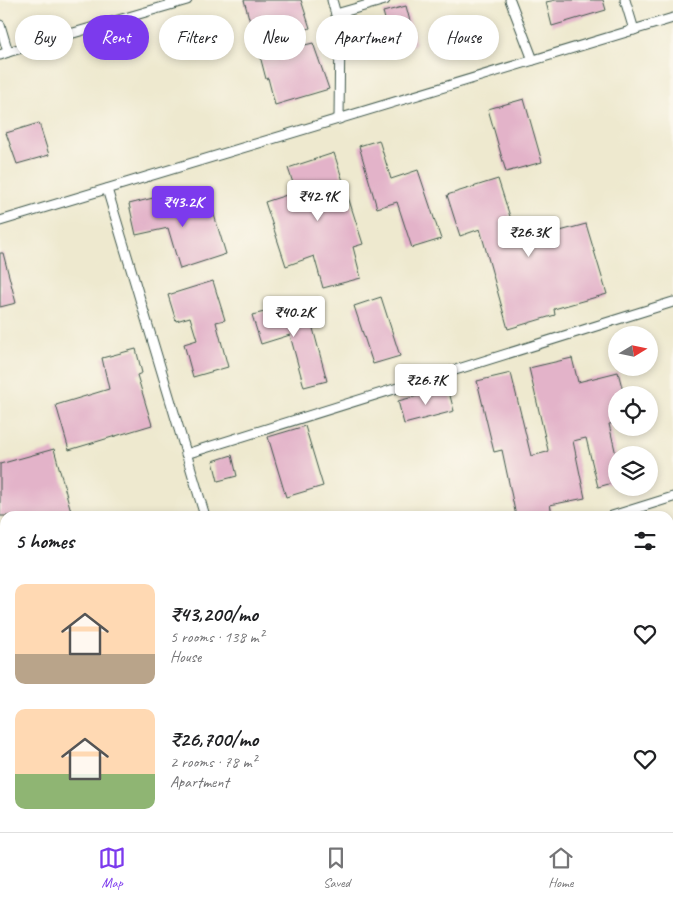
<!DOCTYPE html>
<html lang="en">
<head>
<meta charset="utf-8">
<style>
	body { margin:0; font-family:Caveat,sans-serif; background:#f6f6f6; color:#202124; height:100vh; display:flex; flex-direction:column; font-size:19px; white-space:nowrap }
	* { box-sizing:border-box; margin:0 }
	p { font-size:16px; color:#757577 }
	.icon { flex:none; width:28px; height:28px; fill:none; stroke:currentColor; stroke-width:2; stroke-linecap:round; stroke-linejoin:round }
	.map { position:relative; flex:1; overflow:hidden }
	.side { position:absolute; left:0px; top:511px; width:674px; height:321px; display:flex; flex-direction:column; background:#fff; border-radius:15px 15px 0 0; box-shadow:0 2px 8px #0003 }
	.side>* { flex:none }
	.hud { position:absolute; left:15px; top:15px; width:644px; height:45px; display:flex; gap:10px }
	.needle { width:32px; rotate:80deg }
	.buttons { position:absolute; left:608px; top:326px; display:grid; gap:10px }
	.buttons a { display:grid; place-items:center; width:50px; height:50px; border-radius:50%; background:#fff; box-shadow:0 2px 8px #0003; font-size:25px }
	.price { position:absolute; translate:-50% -42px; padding:0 11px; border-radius:5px; background:#fff; color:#222; font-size:16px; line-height:32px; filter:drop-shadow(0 1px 2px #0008) }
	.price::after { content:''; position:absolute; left:50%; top:30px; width:15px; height:11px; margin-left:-8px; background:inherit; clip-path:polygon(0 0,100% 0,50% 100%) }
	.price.selected { background:#7c3aed; color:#fff }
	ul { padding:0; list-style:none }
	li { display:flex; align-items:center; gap:15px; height:125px; padding:0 15px }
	li span { display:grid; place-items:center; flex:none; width:140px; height:100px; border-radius:10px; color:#555 }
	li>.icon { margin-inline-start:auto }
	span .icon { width:60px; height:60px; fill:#fffc; stroke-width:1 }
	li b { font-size:21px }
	h2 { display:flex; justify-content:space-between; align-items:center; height:60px; padding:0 15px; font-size:21px }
	.pill { padding:0 18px; border-radius:22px; background:#fff; box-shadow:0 2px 8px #0003; font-size:18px; line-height:45px }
	.pill.selected { background:#7c3aed; color:#fff }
	.dock { display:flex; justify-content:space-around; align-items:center; height:70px; border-top:1px solid #e0e0e0; background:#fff; font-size:14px; color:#757577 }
	.dock a { display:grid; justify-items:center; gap:2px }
	.dock .selected { color:#7c3aed }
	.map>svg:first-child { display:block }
	.building { fill:#e3b3c9 }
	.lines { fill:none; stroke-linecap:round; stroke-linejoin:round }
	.street-casing { stroke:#3e574b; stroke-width:11 }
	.primary-casing { stroke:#3e574b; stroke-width:16 }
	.street { stroke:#fff; stroke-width:9 }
	.primary { stroke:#fff; stroke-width:14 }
</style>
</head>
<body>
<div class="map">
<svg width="673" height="832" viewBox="0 0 673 832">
	<rect width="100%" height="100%" fill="#fbf7ec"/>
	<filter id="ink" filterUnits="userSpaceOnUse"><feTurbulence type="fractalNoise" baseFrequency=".02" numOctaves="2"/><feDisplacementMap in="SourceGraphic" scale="10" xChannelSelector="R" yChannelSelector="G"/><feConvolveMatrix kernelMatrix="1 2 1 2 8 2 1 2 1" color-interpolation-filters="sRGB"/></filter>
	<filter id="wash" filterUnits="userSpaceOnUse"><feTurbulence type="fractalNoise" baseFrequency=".0096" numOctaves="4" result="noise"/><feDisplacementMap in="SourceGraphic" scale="20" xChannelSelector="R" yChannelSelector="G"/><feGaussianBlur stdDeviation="1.12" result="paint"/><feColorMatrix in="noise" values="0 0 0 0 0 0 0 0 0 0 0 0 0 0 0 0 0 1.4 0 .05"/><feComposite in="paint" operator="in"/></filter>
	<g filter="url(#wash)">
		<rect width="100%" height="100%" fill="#eee9cf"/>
		<g id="blocks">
			<g class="building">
				<polygon points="244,0 301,0 310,28 256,44"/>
				<polygon points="556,0 603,0 606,10 552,26 546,2"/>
				<polygon points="406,6 416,44 394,50 383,12"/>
				<polygon points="488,21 493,40 471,46 466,27"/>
				<polygon points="313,43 329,89 275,105 268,78 266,79 260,56"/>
				<polygon points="524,99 542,162 506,172 488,109"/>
				<polygon points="39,123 49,155 17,164 6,133"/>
				<polygon points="379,140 391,179 418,170 441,239 412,248 397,202 377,208 359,146"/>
				<polygon points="334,153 363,244 353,247 361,278 323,288 314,256 286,266 265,202 296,192 288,168"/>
				<polygon points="498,179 515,232 531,228 534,238 586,224 607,294 554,309 555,315 508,329 480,229 460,236 447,195"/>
				<polygon points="208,195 226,254 180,269 168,228 136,235 129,204 153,198 156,212"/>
				<polygon points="0,253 3,253 16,303 0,307"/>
				<polygon points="213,281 225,320 216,322 228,367 193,377 184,344 197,340 190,317 176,321 168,295"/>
				<polygon points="381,297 400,356 373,364 354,306"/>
				<polygon points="306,302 327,381 304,387 290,335 261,344 252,315"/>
				<polygon points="136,349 142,373 137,375 152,425 69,450 56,405 109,389 102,358"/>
				<polygon points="572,358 578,382 618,372 624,395 616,395 616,423 609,424 616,455 616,482 598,487 586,438 573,441 585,498 550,505 553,516 516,516 502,450 494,452 477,381 511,373 531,456 547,452 548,450 529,368"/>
				<polygon points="448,388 454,411 404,424 398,401"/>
				<polygon points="305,426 323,486 286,497 268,437"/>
				<polygon points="54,449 72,515 66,516 0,516 0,464"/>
				<polygon points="232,455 237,476 218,481 213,461"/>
			</g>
		</g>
	</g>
	<g filter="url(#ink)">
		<use href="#blocks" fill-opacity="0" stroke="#3e574b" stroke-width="1"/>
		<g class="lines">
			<g class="street-casing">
				<g id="street">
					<polyline points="332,0 340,29 339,119"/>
					<polyline points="510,0 533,60"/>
					<polyline points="625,0 634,30"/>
					<polyline points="336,14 385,0"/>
					<polyline points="0,25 8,52 0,55"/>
					<polyline points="8,52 187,0"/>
					<polyline points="107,189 205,516"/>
					<polyline points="0,221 673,18"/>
					<polyline points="186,454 673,302"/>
					<polyline points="612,516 673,497"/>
					<polyline points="123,832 138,828"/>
					<polyline points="573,832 573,828"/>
				</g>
			</g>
			<g class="primary-casing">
				<polyline id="primary" points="0,810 5,827"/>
			</g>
			<use href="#street" class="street"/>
			<use href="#primary" class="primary"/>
		</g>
	</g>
</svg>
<div class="buttons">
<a><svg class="needle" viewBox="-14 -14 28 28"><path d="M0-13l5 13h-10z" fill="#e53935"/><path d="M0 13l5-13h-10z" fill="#757577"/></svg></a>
<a><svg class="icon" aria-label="locate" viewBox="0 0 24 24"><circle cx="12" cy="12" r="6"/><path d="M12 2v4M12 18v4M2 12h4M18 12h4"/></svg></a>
<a><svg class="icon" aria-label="layers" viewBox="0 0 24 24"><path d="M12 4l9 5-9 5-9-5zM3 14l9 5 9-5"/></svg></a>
</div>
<b class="price" style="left:318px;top:222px">₹42.9K</b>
<b class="price selected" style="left:183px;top:228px">₹43.2K</b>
<b class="price" style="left:529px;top:258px">₹26.3K</b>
<b class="price" style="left:294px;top:338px">₹40.2K</b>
<b class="price" style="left:426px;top:406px">₹26.7K</b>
<div class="hud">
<a class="pill">Buy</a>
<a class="pill selected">Rent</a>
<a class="pill">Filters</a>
<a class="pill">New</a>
<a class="pill">Apartment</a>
<a class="pill">House</a>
</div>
<section class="side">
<h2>5 homes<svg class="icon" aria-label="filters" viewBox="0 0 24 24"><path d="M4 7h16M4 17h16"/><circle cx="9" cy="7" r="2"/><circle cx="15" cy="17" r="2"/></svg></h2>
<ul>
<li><span style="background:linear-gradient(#ffd9b3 70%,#b9a48a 0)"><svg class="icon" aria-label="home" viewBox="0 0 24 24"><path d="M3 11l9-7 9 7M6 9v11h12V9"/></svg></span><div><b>₹43,200/mo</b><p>5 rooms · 138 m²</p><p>House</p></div><svg class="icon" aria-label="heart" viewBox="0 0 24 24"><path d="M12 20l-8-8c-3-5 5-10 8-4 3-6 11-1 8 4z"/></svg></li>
<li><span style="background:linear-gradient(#ffd9b3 65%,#8fb573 0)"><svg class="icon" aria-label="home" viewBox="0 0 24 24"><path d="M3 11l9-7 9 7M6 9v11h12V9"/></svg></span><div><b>₹26,700/mo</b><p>2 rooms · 78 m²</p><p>Apartment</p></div><svg class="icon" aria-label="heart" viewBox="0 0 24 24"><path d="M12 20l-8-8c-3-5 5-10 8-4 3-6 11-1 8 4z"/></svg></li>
</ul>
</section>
</div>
<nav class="dock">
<a class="selected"><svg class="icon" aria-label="map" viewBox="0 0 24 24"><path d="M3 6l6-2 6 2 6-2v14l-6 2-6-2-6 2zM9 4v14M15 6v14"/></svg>Map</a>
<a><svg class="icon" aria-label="saved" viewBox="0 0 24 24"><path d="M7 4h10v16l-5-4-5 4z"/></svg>Saved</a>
<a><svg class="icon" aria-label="home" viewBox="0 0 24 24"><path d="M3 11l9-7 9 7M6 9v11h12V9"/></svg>Home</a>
</nav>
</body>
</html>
